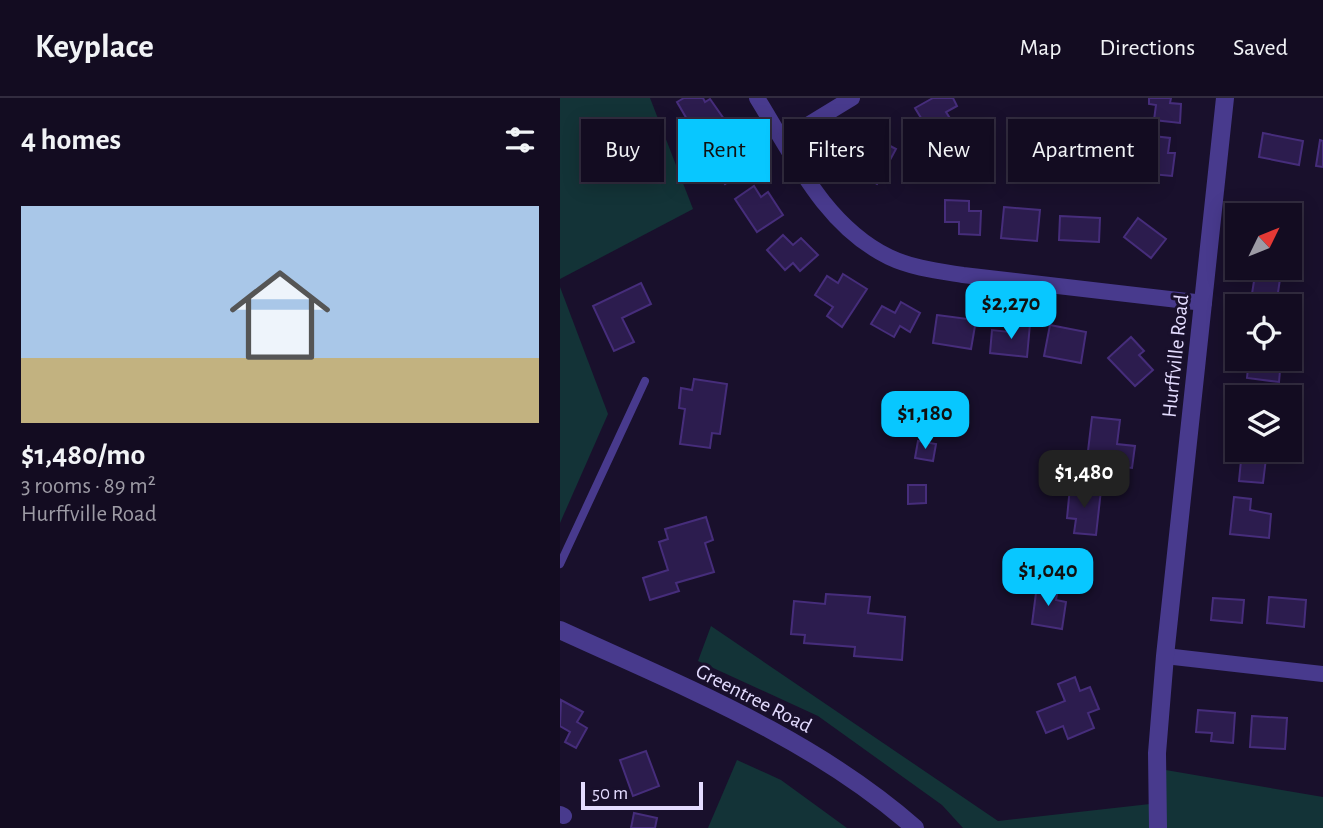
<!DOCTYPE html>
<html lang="en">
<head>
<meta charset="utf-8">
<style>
	body { margin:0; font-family:"Alegreya Sans",sans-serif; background:#1c152a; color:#f1f3f6; height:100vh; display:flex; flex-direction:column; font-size:26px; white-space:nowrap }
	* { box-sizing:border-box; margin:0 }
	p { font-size:23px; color:#9d9ba5 }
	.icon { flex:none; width:38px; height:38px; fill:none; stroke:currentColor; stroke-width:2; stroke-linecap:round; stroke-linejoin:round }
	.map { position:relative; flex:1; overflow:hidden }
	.drawer { display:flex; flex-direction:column; background:#130c21; width:560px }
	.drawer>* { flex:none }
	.top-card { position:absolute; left:21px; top:21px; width:637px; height:63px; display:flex; gap:14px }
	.needle { width:46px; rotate:47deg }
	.tools { position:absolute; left:665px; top:105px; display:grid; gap:14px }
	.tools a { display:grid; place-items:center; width:77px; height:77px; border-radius:0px; background:#130c21; box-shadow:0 4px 18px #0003,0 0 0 2px #322c3f; font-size:35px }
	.scale { position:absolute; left:21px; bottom:18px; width:122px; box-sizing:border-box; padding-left:7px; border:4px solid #e4dcff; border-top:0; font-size:19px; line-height:24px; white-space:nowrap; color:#e4dcff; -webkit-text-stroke:5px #19102c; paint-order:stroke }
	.price { position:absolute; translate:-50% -60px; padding:0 16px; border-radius:14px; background:#08c7ff; color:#111; font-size:23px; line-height:46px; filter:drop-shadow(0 2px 4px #0008) }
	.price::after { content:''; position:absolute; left:50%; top:42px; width:21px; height:16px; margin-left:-10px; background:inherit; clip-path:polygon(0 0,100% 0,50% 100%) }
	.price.active { background:#222; color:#fff }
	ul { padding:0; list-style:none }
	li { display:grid; align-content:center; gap:14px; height:371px; padding:0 21px }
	li span { display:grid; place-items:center; height:217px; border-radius:0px; color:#555 }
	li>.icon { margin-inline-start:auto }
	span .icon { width:126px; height:126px; fill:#fffc; stroke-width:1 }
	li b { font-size:30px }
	h2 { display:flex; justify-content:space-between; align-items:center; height:84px; padding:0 21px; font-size:30px }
	.tag { padding:0 24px; border-radius:0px; background:#130c21; box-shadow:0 4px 18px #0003,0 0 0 2px #322c3f; font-size:24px; line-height:63px }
	.tag.active { background:#08c7ff; color:#111 }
	header { display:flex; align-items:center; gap:42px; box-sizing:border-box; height:98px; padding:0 35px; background:#130c21; border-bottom:2px solid #322c3f }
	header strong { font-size:33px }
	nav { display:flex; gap:38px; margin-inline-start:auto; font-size:24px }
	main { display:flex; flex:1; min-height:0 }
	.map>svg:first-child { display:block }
	.green { fill:#133337 }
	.building { fill:#2c1c4e; stroke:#462d7b; stroke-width:2 }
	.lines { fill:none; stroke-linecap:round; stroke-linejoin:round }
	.service { stroke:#483a8d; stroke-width:8 }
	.minor { stroke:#483a8d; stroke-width:16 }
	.tertiary { stroke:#483a8d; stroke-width:18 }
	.labels { text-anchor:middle; stroke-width:6; stroke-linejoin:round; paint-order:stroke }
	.street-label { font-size:21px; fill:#e4dcff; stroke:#19102c }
</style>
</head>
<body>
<header>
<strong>Keyplace</strong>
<nav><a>Map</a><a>Directions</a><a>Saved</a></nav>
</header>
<main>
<section class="drawer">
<h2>4 homes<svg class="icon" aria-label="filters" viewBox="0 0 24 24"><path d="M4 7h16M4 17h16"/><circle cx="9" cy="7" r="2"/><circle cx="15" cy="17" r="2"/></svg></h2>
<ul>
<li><span style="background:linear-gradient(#a9c7e8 70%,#c2b280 0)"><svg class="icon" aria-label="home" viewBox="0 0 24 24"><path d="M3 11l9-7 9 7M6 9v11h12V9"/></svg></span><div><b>$1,480/mo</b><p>3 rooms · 89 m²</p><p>Hurffville Road</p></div></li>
</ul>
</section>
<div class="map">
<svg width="763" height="730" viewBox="0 0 763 730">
	<rect width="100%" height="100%" fill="#19102c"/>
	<g class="green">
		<polygon points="0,0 90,0 133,111 0,181"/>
		<polygon points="0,189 48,316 0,425"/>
		<polygon points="151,528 438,723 590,706 594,670 763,699 763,730 403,730 382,707 258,618 138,563"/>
		<polygon points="177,662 221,682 287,730 148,730"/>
	</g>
	<g class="building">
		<polygon points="124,0 143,0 145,4 150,1 164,21 130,42 121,27 128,23 117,4"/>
		<polygon points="373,0 393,0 397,8 386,14 393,25 372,38 355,10"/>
		<polygon points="589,0 611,0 610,5 621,6 620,25 594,22 596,7 589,6"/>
		<polygon points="703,35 743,43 739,67 699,59"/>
		<polygon points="171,36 186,57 176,63 183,73 165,86 150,64 160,57 153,48"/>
		<polygon points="309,37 336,51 317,86 290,71"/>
		<polygon points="584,37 610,40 608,55 615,55 612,78 581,75"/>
		<polygon points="760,42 763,43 763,69 756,68"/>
		<polygon points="194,88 201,99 208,94 223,117 197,134 175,101"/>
		<polygon points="385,102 409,103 409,113 421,113 420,137 399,136 399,124 385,124"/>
		<polygon points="444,109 480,112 477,143 441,140"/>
		<polygon points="500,118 540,120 539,144 499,142"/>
		<polygon points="578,120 606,141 591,160 564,139"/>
		<polygon points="223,137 233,147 241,140 258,157 240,173 233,165 225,172 207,152"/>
		<polygon points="283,176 307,191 282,229 267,218 273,209 255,197 267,178 278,185"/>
		<polygon points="695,177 720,181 716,208 690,208"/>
		<polygon points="81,185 91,206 62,220 74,244 54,253 33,208"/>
		<polygon points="341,204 360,215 350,234 340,228 334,239 311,226 322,208 335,215"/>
		<polygon points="377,217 416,222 411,251 373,245"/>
		<polygon points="450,224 470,226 467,259 430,255 432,232 449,234"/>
		<polygon points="490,227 526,234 521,265 484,258"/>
		<polygon points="571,239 584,253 579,257 593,272 575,288 548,260"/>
		<polygon points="689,261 721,261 719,284 687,280"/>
		<polygon points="134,281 167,286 160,336 152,335 150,350 120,346 125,311 119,310 121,290 132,292"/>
		<polygon points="532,319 560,322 557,346 575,348 572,370 538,366 540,355 528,353"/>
		<polygon points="358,343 376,346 373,363 355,360"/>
		<polygon points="682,352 707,352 703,385 679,383"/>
		<polygon points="348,387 366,387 366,405 348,406"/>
		<polygon points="510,389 541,392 536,437 514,435 516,421 507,420"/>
		<polygon points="674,399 691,401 690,412 711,416 709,440 670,436"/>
		<polygon points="146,419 153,442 145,445 154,474 116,485 119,493 90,502 83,480 108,472 99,444 108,441 105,431"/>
		<polygon points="477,487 498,490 496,502 506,504 502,531 472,526"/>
		<polygon points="266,496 310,499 308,515 345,519 342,562 294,558 295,549 244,545 245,537 231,536 234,503 265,506"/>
		<polygon points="709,499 746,502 744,529 707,525"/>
		<polygon points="653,500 684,502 682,525 651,522"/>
		<polygon points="515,579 520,593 530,589 539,611 528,615 534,630 508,641 503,628 486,635 477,614 505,603 498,586"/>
		<polygon points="1,602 23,614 17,624 27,630 16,650 5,644 10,634 0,628"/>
		<polygon points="638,612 675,615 673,645 651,643 652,635 636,634"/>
		<polygon points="692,618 727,620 725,651 690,649"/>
		<polygon points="86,653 99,688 73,698 60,662"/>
		<polygon points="74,715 97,720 95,730 71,730"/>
	</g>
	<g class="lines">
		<polyline class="service" points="0,466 85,283"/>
		<g class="minor">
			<path d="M197,0C233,58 265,128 329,159C352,170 378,173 403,177L644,205"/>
			<polyline points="223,42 292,0"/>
			<polyline points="605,558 763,576"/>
			<polyline points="0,716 4,718"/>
		</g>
		<g class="tertiary">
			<path d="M0,532C122,588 253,640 355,730"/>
			<polyline points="598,730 597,655 605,558 665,0"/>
		</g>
	</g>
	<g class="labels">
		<g class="street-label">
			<text transform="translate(615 258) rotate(-84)" y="7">Hurffville Road</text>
			<text transform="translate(194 600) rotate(27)" y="7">Greentree Road</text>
		</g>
	</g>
</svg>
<div class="tools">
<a><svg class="needle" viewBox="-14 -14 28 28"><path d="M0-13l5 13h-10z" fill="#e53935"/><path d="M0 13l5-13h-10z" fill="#9d9ba5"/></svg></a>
<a><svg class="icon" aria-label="locate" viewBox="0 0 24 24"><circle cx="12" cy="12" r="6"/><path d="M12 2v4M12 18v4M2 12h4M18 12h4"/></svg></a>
<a><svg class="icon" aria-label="layers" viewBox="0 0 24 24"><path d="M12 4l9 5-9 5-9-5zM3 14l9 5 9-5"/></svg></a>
</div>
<div class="scale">50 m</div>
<b class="price" style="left:451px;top:243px">$2,270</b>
<b class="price" style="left:365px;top:353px">$1,180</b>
<b class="price active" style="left:524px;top:412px">$1,480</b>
<b class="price" style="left:488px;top:510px">$1,040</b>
<div class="top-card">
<a class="tag">Buy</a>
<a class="tag active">Rent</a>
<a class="tag">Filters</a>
<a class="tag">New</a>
<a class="tag">Apartment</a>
</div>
</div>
</main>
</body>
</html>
